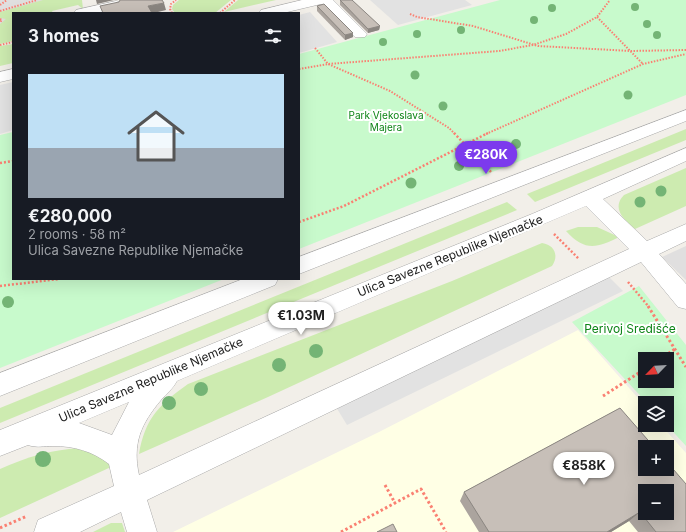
<!DOCTYPE html>
<html lang="en">
<head>
<meta charset="utf-8">
<style>
	body { margin:0; font-family:Inter,sans-serif; background:#242831; color:#f1f3f6; height:100vh; display:flex; flex-direction:column; font-size:15px; white-space:nowrap }
	* { box-sizing:border-box; margin:0 }
	p { font-size:13px; color:#9ea1a6 }
	.icon { flex:none; width:22px; height:22px; fill:none; stroke:currentColor; stroke-width:2; stroke-linecap:round; stroke-linejoin:round }
	.map { position:relative; flex:1; overflow:hidden }
	.drawer { position:absolute; left:12px; top:12px; width:288px; height:268px; display:flex; flex-direction:column; background:#171b24; border-radius:0px; box-shadow:0 4px 16px #0002 }
	.drawer>* { flex:none }
	.needle { width:26px; rotate:245deg }
	.controls { position:absolute; left:638px; top:352px; display:grid; gap:8px }
	.controls a { display:grid; place-items:center; width:36px; height:36px; border-radius:0px; background:#171b24; box-shadow:0 4px 16px #0002; font-size:20px }
	.price { position:absolute; translate:-50% -34px; padding:0 9px; border-radius:14px; background:#fff; color:#222; font-size:13px; line-height:26px; filter:drop-shadow(0 1px 2px #0008) }
	.price::after { content:''; position:absolute; left:50%; top:24px; width:12px; height:9px; margin-left:-6px; background:inherit; clip-path:polygon(0 0,100% 0,50% 100%) }
	.price.on { background:#7c3aed; color:#fff }
	ul { padding:0; list-style:none }
	li { display:grid; align-content:center; gap:8px; height:212px; padding:0 16px }
	li+li { border-top:1px solid #363941 }
	li span { display:grid; place-items:center; height:124px; border-radius:0px; color:#555 }
	li>.icon { margin-inline-start:auto }
	span .icon { width:72px; height:72px; fill:#fffc; stroke-width:1 }
	li b { font-size:17px }
	h2 { display:flex; justify-content:space-between; align-items:center; height:48px; padding:0 16px; font-size:17px }
	.map>svg:first-child { display:block }
	.residential { fill:#e0dfdf }
	.education { fill:#ffffe5; fill-rule:evenodd }
	.grass { fill:#cdebb0 }
	.park { fill:#c8facc; fill-rule:evenodd }
	.parking { fill:#e2e2e2 }
	.lines { fill:none; stroke-linecap:round; stroke-linejoin:round }
	.minor-casing { stroke:#a9a9a9; stroke-width:1 }
	.path-far2 { stroke:#fa8072; stroke-width:2; stroke-dasharray:1.5 1.5; stroke-linecap:butt }
	.path-far1 { stroke:#fa8072; stroke-width:2.5; stroke-dasharray:2 2; stroke-linecap:butt }
	.path { stroke:#fa8072; stroke-width:3; stroke-dasharray:2.5 2.5; stroke-linecap:butt }
	.minor { fill:#fff; fill-rule:evenodd }
	.tree { fill:#74b475 }
	.wall { fill:#aba49e }
	.shaded-wall { fill:#8b8681 }
	.building { fill:#c7bfb8; stroke:#8b8681; fill-rule:evenodd }
	.labels { text-anchor:middle; stroke-width:4; stroke-linejoin:round; paint-order:stroke }
	.far-park-label { font-size:10px; fill:#0c8416; stroke:#fff }
	.street-label { font-size:12px; fill:#222; stroke:#fff }
	.park-label { font-size:12px; fill:#0c8416; stroke:#fff }
</style>
</head>
<body>
<div class="map">
<svg width="686" height="532" viewBox="0 0 686 532">
	<rect width="100%" height="100%" fill="#f2efe9"/>
	<g class="residential">
		<polygon points="0,0 56,0 13,13 0,39"/>
		<polygon points="686,246 686,280 662,257"/>
	</g>
	<path class="education" d="M578,330L645,406V425H661L686,453V532H173L379,432ZM645,447H667V469H645ZM645,491H667V513H645Z"/>
	<g class="grass">
		<polygon points="43,0 82,0 83,9 78,5 52,11 53,13 13,13 13,41 0,44 0,24 6,19 0,18 0,12"/>
		<polygon points="179,0 231,0 215,13 175,13 172,9 173,5"/>
		<polygon points="238,0 276,0 224,12"/>
		<polygon points="13,44 13,63 0,66 0,46"/>
		<polygon points="686,129 686,140 535,202 527,194"/>
		<path d="M686,168V206L635,229C624,220 611,208 624,195Z"/>
		<polygon points="507,202 517,210 0,423 0,408"/>
		<path d="M578,227H597L619,237C597,248 585,252 566,231Z"/>
		<path d="M542,243C555,245 559,256 552,266L268,397L139,454C145,418 160,404 188,384L452,281Z"/>
		<path d="M80,448L98,451L111,467L0,518V469C27,457 50,450 80,448Z"/>
		<polygon points="111,523 122,523 125,532 93,532"/>
	</g>
	<g class="park">
		<polygon points="500,0 686,0 686,95 299,249 299,54"/>
		<polygon points="13,132 13,279 224,279 0,368 0,135"/>
		<path d="M639,286L686,345V446L667,425V403H647L572,322ZM645,359H667V381H645Z"/>
	</g>
	<g class="parking">
		<polygon points="370,0 465,0 472,5 398,25"/>
		<polygon points="310,12 337,42 299,53 299,15"/>
		<polygon points="13,82 13,130 0,134 0,85"/>
		<polygon points="609,277 623,291 347,425 336,407"/>
	</g>
	<g class="lines">
		<g class="minor-casing">
			<g id="minor">
				<polygon points="302,0 333,0 367,34 365,37 355,37 321,4 283,13 259,13 261,10"/>
				<polygon points="116,1 121,2 123,5 121,8 99,13 74,13 76,10"/>
				<polygon points="13,69 13,79 0,82 0,72"/>
				<polygon points="686,110 686,121 299,274 299,257"/>
				<path d="M686,148V161L603,199L647,241L686,224V241L659,254L686,284V309L678,307L641,262L147,500L157,532H127L121,512L80,532H34L38,520L114,486L109,464C92,451 74,446 53,446C44,446 36,448 28,445L0,456V430L532,214ZM586,206L629,249L139,475C132,443 141,424 161,400C166,394 173,389 177,381ZM129,402L112,435L79,423Z"/>
				<polygon points="243,279 278,279 275,285 0,396 0,373"/>
			</g>
		</g>
		<g class="path-far2">
			<polyline points="0,5 7,0"/>
			<polyline points="0,11 37,0"/>
			<polyline points="172,13 170,9 171,4 176,0"/>
			<polyline points="220,13 235,0"/>
			<polyline points="410,14 417,17 473,26 538,46 631,51 686,50"/>
			<polyline points="597,17 643,64"/>
			<polyline points="0,19 2,20 0,22"/>
			<polyline points="0,45 13,42"/>
			<polyline points="315,48 328,64 390,91 449,128 455,134"/>
			<polyline points="299,69 328,64 499,51 533,45 566,34 597,17 610,0"/>
			<polyline points="486,134 643,64 686,54"/>
		</g>
		<g class="path-far1">
			<polyline points="454,133 491,172"/>
			<polyline points="0,163 13,161"/>
			<polyline points="299,222 344,206 488,133"/>
			<polyline points="554,234 579,259"/>
			<polyline points="628,282 649,307"/>
			<polyline points="0,286 59,279"/>
		</g>
		<g class="path">
			<polyline points="648,306 686,367"/>
			<polyline points="660,359 675,349"/>
			<polyline points="603,396 645,369"/>
			<polyline points="385,485 395,503"/>
			<polyline points="0,528 27,516"/>
			<polyline points="341,532 421,489 446,532"/>
		</g>
		<use href="#minor" class="minor"/>
	</g>
	<g class="tree">
		<circle cx="635" cy="7" r="4"/>
		<circle cx="552" cy="8" r="4"/>
		<circle cx="534" cy="20" r="4"/>
		<circle cx="647" cy="24" r="4"/>
		<circle cx="461" cy="30" r="4"/>
		<circle cx="417" cy="34" r="4"/>
		<circle cx="657" cy="35" r="4"/>
		<circle cx="383" cy="42" r="4"/>
		<circle cx="415" cy="75" r="4.5"/>
		<circle cx="628" cy="95" r="4.5"/>
		<circle cx="443" cy="106" r="4.5"/>
		<circle cx="516" cy="144" r="5"/>
		<circle cx="459" cy="166" r="5"/>
		<circle cx="411" cy="183" r="5.5"/>
		<circle cx="661" cy="191" r="5.5"/>
		<circle cx="640" cy="202" r="5.5"/>
		<circle cx="8" cy="302" r="6"/>
		<circle cx="316" cy="351" r="7"/>
		<circle cx="279" cy="365" r="7"/>
		<circle cx="201" cy="389" r="7"/>
		<circle cx="169" cy="403" r="7"/>
		<circle cx="43" cy="459" r="8"/>
	</g>
	<g class="wall">
		<polygon points="340,0 380,26 379,30 368,33 340,5"/>
		<polygon points="317,6 353,37 345,40 317,11"/>
		<polygon points="620,408 686,532 638,532 629,521 611,532 479,532 460,501 464,492"/>
	</g>
	<g class="shaded-wall">
		<polygon points="96,0 114,0 97,4"/>
		<polygon points="164,3 166,10 154,13 149,13 148,6"/>
		<polygon points="380,26 379,30 368,33 368,29"/>
		<polygon points="353,33 353,37 345,40 345,35"/>
		<polygon points="640,512 629,521 611,532 607,532"/>
	</g>
	<g class="building">
		<polygon points="120,0 162,0 164,3 148,6 152,13 103,13 100,6 119,2"/>
		<polygon points="340,0 352,0 380,26 368,29"/>
		<polygon points="324,4 353,33 345,35 317,6"/>
		<path d="M620,408L654,447H645V469H667V462L686,484V532H656L640,512L607,532H489L464,492ZM645,491H667V513H645Z"/>
		<polygon points="393,524 397,532 377,532"/>
	</g>
	<g class="labels">
		<g class="far-park-label">
			<text x="386" y="119">Park Vjekoslava<tspan x="386" dy="12">Majera</tspan></text>
		</g>
		<g class="street-label">
			<text transform="translate(450 256) rotate(-22)" y="4">Ulica Savezne Republike Njemačke</text>
			<text transform="translate(151 380) rotate(-23)" y="4">Ulica Savezne Republike Njemačke</text>
		</g>
		<g class="park-label">
			<text x="630" y="333">Perivoj Središće</text>
		</g>
	</g>
</svg>
<div class="controls">
<a><svg class="needle" viewBox="-14 -14 28 28"><path d="M0-13l5 13h-10z" fill="#e53935"/><path d="M0 13l5-13h-10z" fill="#9ea1a6"/></svg></a>
<a><svg class="icon" aria-label="layers" viewBox="0 0 24 24"><path d="M12 4l9 5-9 5-9-5zM3 14l9 5 9-5"/></svg></a>
<a>+</a>
<a>−</a>
</div>
<b class="price on" style="left:486px;top:175px">€280K</b>
<b class="price" style="left:301px;top:336px">€1.03M</b>
<b class="price" style="left:584px;top:486px">€858K</b>
<section class="drawer">
<h2>3 homes<svg class="icon" aria-label="filters" viewBox="0 0 24 24"><path d="M4 7h16M4 17h16"/><circle cx="9" cy="7" r="2"/><circle cx="15" cy="17" r="2"/></svg></h2>
<ul>
<li><span style="background:linear-gradient(#bfe0f5 60%,#9aa5b1 0)"><svg class="icon" aria-label="home" viewBox="0 0 24 24"><path d="M3 11l9-7 9 7M6 9v11h12V9"/></svg></span><div><b>€280,000</b><p>2 rooms · 58 m²</p><p>Ulica Savezne Republike Njemačke</p></div></li>
</ul>
</section>
</div>
</body>
</html>
